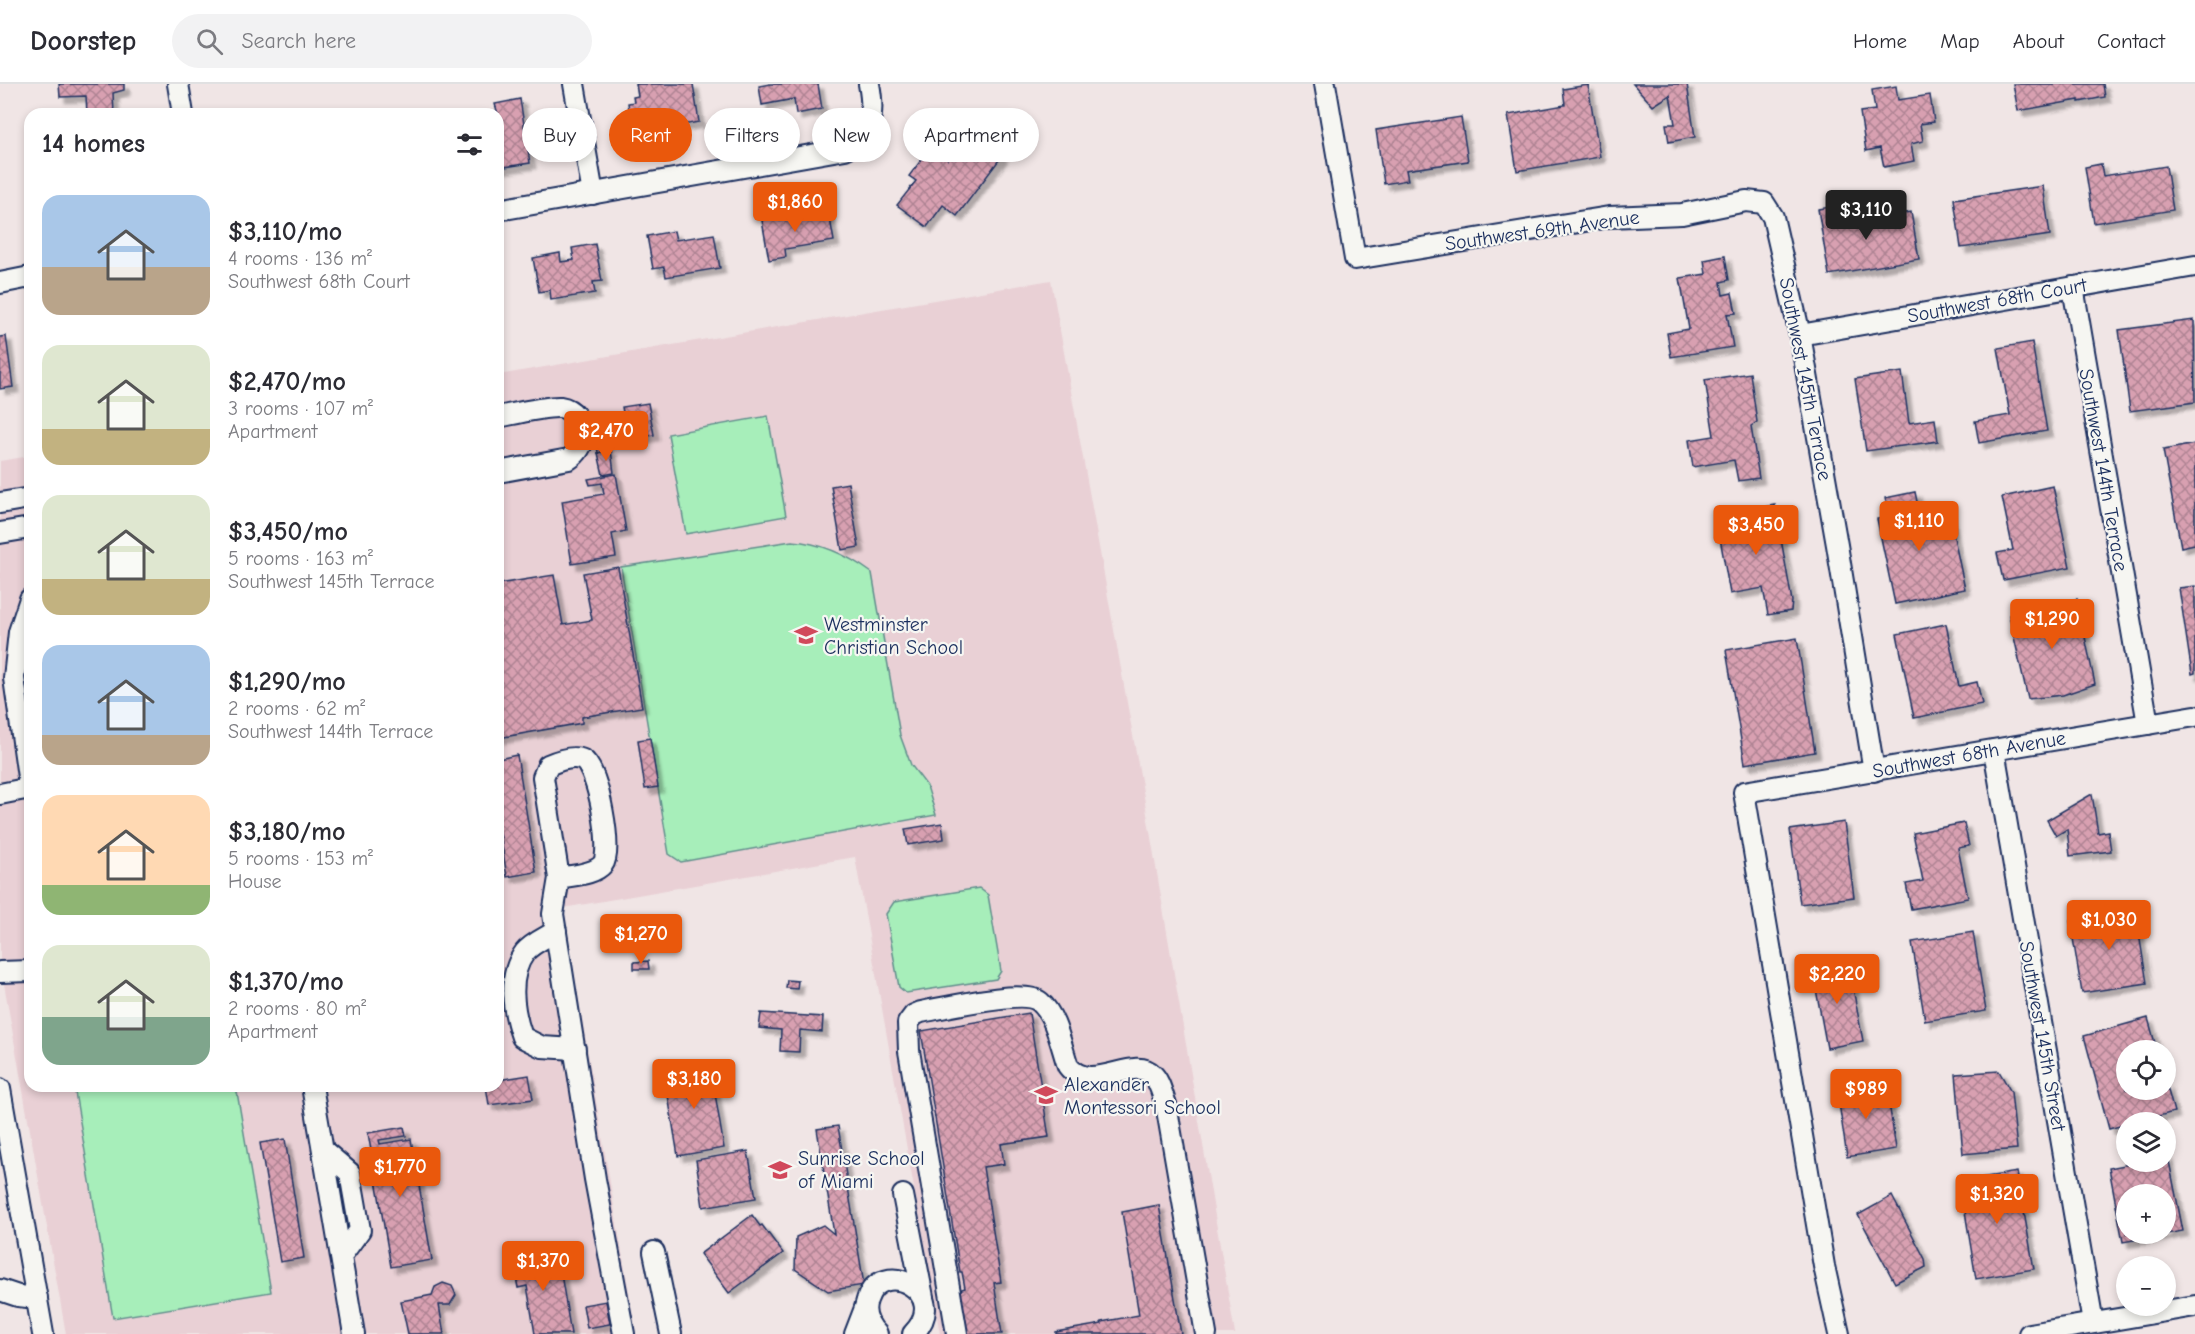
<!DOCTYPE html>
<html lang="en">
<head>
<meta charset="utf-8">
<style>
	body { margin:0; font-family:"Comic Neue",sans-serif; background:#f2f2f3; color:#2b2b33; height:100vh; display:flex; flex-direction:column; font-size:22px; white-space:nowrap }
	* { box-sizing:border-box; margin:0 }
	p { font-size:20px; color:#7c7c81 }
	.icon { flex:none; width:33px; height:33px; fill:none; stroke:currentColor; stroke-width:2; stroke-linecap:round; stroke-linejoin:round }
	.map { position:relative; flex:1; overflow:hidden }
	.side { position:absolute; left:24px; top:24px; width:480px; height:984px; display:flex; flex-direction:column; background:#fff; border-radius:18px; box-shadow:0 3px 9px #0003 }
	.side>* { flex:none }
	.top-card { position:absolute; left:522px; top:24px; width:570px; height:54px; display:flex; gap:12px }
	.tools { position:absolute; left:2116px; top:956px; display:grid; gap:12px }
	.tools a { display:grid; place-items:center; width:60px; height:60px; border-radius:50%; background:#fff; box-shadow:0 3px 9px #0003; font-size:30px }
	.price { position:absolute; translate:-50% -51px; padding:0 14px; border-radius:6px; background:#ea580c; color:#fff; font-size:20px; line-height:39px; filter:drop-shadow(0 2px 3px #0008) }
	.price::after { content:''; position:absolute; left:50%; top:36px; width:18px; height:14px; margin-left:-9px; background:inherit; clip-path:polygon(0 0,100% 0,50% 100%) }
	.price.on { background:#222; color:#fff }
	ul { padding:0; list-style:none }
	li { display:flex; align-items:center; gap:18px; height:150px; padding:0 18px }
	li span { display:grid; place-items:center; flex:none; width:168px; height:120px; border-radius:18px; color:#555 }
	li>.icon { margin-inline-start:auto }
	span .icon { width:72px; height:72px; fill:#fffc; stroke-width:1 }
	li b { font-size:26px }
	h2 { display:flex; justify-content:space-between; align-items:center; height:72px; padding:0 18px; font-size:26px }
	.tag { padding:0 21px; border-radius:27px; background:#fff; box-shadow:0 3px 9px #0003; font-size:21px; line-height:54px }
	.tag.on { background:#ea580c; color:#fff }
	header { display:flex; align-items:center; gap:36px; box-sizing:border-box; height:84px; padding:0 30px; background:#fff; border-bottom:2px solid #e1e1e2 }
	header strong { font-size:28px }
	nav { display:flex; gap:33px; margin-inline-start:auto; font-size:21px }
	.search { width:420px; height:54px; background:#f2f2f3; display:flex; align-items:center; gap:15px; box-sizing:border-box; padding:0 21px; border-radius:33px; color:#7c7c81; font-size:22px }
	.map>svg:first-child { display:block }
	.built { fill:#e9d0d5 }
	.park { fill:#a7eeba; stroke:#618e8c; stroke-width:1.5 }
	.building { fill:url(#building-cross-hatch); stroke:#1b2f5e; stroke-width:1.5; fill-rule:evenodd; filter:url(#shadow) }
	.lines { fill:none; stroke-linecap:round; stroke-linejoin:round }
	.minor-casing { stroke:#1b2f5e; stroke-width:24 }
	.minor { stroke:#f6f6f2; stroke-width:20 }
	.labels { text-anchor:middle; stroke-width:4.5; stroke-linejoin:round; paint-order:stroke }
	.street-label { font-size:20px; fill:#1b2f5e; stroke:#f6f6f2 }
	.poi-label { font-size:20px; fill:#1b2f5e; stroke:#f6f6f2; text-anchor:start }
</style>
</head>
<body>
<header>
<strong>Doorstep</strong>
<div class="search"><svg class="icon" aria-label="search" viewBox="0 0 24 24"><circle cx="10" cy="10" r="6"/><path d="M15 15l6 6"/></svg>Search here</div>
<nav><a>Home</a><a>Map</a><a>About</a><a>Contact</a></nav>
</header>
<div class="map">
<svg width="2195" height="1250" viewBox="0 0 2195 1250">
	<defs>
		<pattern id="building-cross-hatch" width="8" height="8" patternUnits="userSpaceOnUse" patternTransform="scale(1.5)"><rect width="8" height="8" fill="#d8a0b1"/><path d="M0 0l8 8M0 8l8-8" fill="none" stroke="#ae8393"/></pattern>
		<filter id="shadow"><feDropShadow dx="5.5" dy="5.5" stdDeviation="1.5" flood-color="#0004"/></filter>
	</defs>
	<rect width="100%" height="100%" fill="#f0e5e5"/>
	<filter id="ink" filterUnits="userSpaceOnUse"><feTurbulence type="fractalNoise" baseFrequency=".0167" numOctaves="2"/><feDisplacementMap in="SourceGraphic" scale="12" xChannelSelector="R" yChannelSelector="G"/><feConvolveMatrix kernelMatrix="1 2 1 2 8 2 1 2 1" color-interpolation-filters="sRGB"/></filter>
	<g filter="url(#ink)">
		<polygon class="built" points="1051,196 1146,724 1235,1250 940,1250 855,773 563,824 636,1250 66,1250 0,877 0,377 30,372 30,1002 498,1002 498,291"/>
		<g class="park">
			<polygon points="768,332 786,432 686,450 668,350"/>
			<path d="M792,457C821,459 849,472 872,489L900,651L911,681L927,702L936,731L681,778L669,770L621,483Z"/>
			<polygon points="979,804 988,811 1001,887 996,895 906,909 899,903 886,830 894,818"/>
			<polygon points="74,1002 236,1002 271,1208 113,1234"/>
		</g>
		<g class="building">
			<polygon points="59,0 124,0 124,6 113,9 114,30 87,30 86,12 60,13"/>
			<polygon points="636,0 693,0 699,38 677,42 679,48 654,53 653,46 633,49 628,19 634,18 633,13 638,12"/>
			<polygon points="770,0 818,0 822,25 796,30 794,15 762,21 759,2"/>
			<polygon points="1633,0 1687,0 1695,53 1669,58 1666,40 1675,40 1670,11 1653,22"/>
			<polygon points="2013,0 2103,0 2105,13 2079,18 2079,16 2018,27"/>
			<polygon points="1588,1 1600,73 1517,87 1508,31 1565,21 1563,5"/>
			<polygon points="1896,2 1898,16 1930,11 1934,38 1920,40 1923,57 1911,60 1914,77 1884,83 1880,64 1866,67 1860,28 1875,26 1872,6"/>
			<polygon points="520,15 530,79 498,84 498,30 495,20"/>
			<polygon points="1461,33 1468,77 1406,86 1408,96 1384,100 1376,46"/>
			<polygon points="970,47 1002,72 957,132 943,121 927,143 897,121 916,97 909,92 931,63 948,76"/>
			<polygon points="2101,80 2103,92 2166,82 2173,126 2094,139 2085,83"/>
			<polygon points="2043,102 2050,151 1961,164 1954,115"/>
			<polygon points="1842,121 1845,139 1911,128 1919,175 1829,191 1818,125"/>
			<polygon points="778,128 780,137 829,129 834,157 785,165 786,173 769,176 761,131"/>
			<polygon points="674,147 676,156 714,150 720,184 666,193 664,183 653,185 647,152"/>
			<polygon points="595,160 602,197 593,198 595,209 551,216 550,206 539,208 533,174 560,169 561,178 574,176 572,164"/>
			<polygon points="1725,172 1729,196 1721,198 1723,211 1732,209 1736,229 1727,230 1733,263 1671,273 1667,249 1689,245 1680,194 1706,190 1704,176"/>
			<polygon points="2194,236 2195,318 2130,327 2119,246"/>
			<polygon points="6,252 13,303 0,305 0,253"/>
			<polygon points="2032,258 2047,347 1979,359 1975,337 2010,331 1998,264"/>
			<polygon points="1902,288 1909,339 1935,335 1938,357 1866,367 1855,295"/>
			<polygon points="1750,289 1757,338 1751,342 1759,394 1738,397 1734,376 1693,383 1689,356 1714,352 1705,296"/>
			<polygon points="648,319 654,351 628,356 622,323"/>
			<polygon points="606,360 607,367 598,369 597,361"/>
			<polygon points="2195,360 2195,460 2181,463 2163,366"/>
			<polygon points="611,366 614,389 603,391 598,369"/>
			<polygon points="616,390 626,447 612,450 616,473 572,480 562,417 604,410 602,399 590,401 588,395"/>
			<polygon points="848,399 859,463 842,466 831,402"/>
			<polygon points="2053,402 2070,483 2003,496 1997,469 2013,466 2002,413"/>
			<polygon points="1915,408 1921,436 1949,430 1965,505 1895,520 1877,435 1889,433 1885,414"/>
			<polygon points="1775,421 1792,517 1791,527 1768,531 1763,504 1730,510 1716,432"/>
			<polygon points="618,483 642,623 582,633 582,639 498,654 498,500 554,491 563,541 592,536 583,489"/>
			<polygon points="2195,502 2195,589 2192,590 2179,504"/>
			<polygon points="2077,515 2095,600 2063,611 2028,615 2009,531"/>
			<polygon points="1946,540 1959,602 1977,598 1982,620 1914,634 1897,550"/>
			<polygon points="1797,554 1815,668 1745,680 1726,566"/>
			<polygon points="650,654 658,703 645,705 638,656"/>
			<polygon points="517,671 536,788 507,793 500,749 498,750 498,675"/>
			<polygon points="2092,710 2098,749 2108,747 2111,767 2070,772 2067,745 2056,752 2047,736"/>
			<polygon points="1844,738 1854,813 1800,820 1790,746"/>
			<polygon points="942,739 944,755 908,761 905,745"/>
			<polygon points="1964,739 1969,762 1958,764 1968,814 1911,825 1906,800 1923,797 1913,749"/>
			<polygon points="2135,825 2147,899 2082,909 2070,836"/>
			<polygon points="1973,848 1986,927 1925,937 1912,858"/>
			<polygon points="648,877 649,885 634,885 634,878"/>
			<polygon points="1848,878 1863,957 1827,964 1812,884"/>
			<polygon points="787,896 798,897 797,905 786,904"/>
			<polygon points="761,929 823,933 822,948 800,946 799,968 780,967 781,946 759,944"/>
			<polygon points="1029,929 1049,1053 1001,1060 1004,1080 983,1083 1001,1198 994,1199 1002,1250 967,1250 959,1206 965,1204 962,1188 960,1188 921,947"/>
			<polygon points="2148,934 2157,966 2127,966 2127,1005 2166,1005 2166,999 2174,1028 2136,1038 2127,1038 2127,1040 2109,1045 2084,952"/>
			<polygon points="710,979 724,1064 678,1072 664,987"/>
			<polygon points="1999,987 2011,1008 2017,1065 1963,1070 1956,990"/>
			<polygon points="529,991 533,1015 489,1021 486,1002 498,1002 498,996"/>
			<polygon points="1886,999 1896,1065 1847,1073 1837,1006"/>
			<polygon points="838,1042 864,1201 828,1207 795,1185 796,1153 823,1141 834,1150 817,1045"/>
			<polygon points="404,1043 406,1052 379,1056 380,1060 411,1055 432,1176 391,1183 368,1049"/>
			<polygon points="285,1055 304,1174 280,1178 260,1059"/>
			<polygon points="748,1067 756,1114 703,1123 696,1076"/>
			<path d="M2168,1072L2183,1147L2123,1158L2109,1084L2145,1077H2166V1073ZM2127,1110H2166V1149H2127Z"/>
			<polygon points="2017,1088 2034,1185 1976,1195 1960,1097"/>
			<polygon points="1892,1112 1925,1175 1926,1183 1895,1199 1858,1131"/>
			<polygon points="1159,1121 1181,1250 1056,1250 1056,1248 1102,1240 1101,1238 1139,1231 1122,1128"/>
			<polygon points="752,1131 760,1142 762,1141 783,1169 729,1209 700,1170"/>
			<polygon points="538,1167 538,1169 552,1167 557,1190 561,1190 571,1250 535,1250 527,1202 518,1204 512,1173"/>
			<polygon points="443,1199 452,1202 456,1211 450,1221 439,1221 444,1250 408,1250 401,1217 432,1211 435,1203"/>
			<polygon points="606,1217 610,1240 587,1244 583,1221"/>
		</g>
		<g class="lines">
			<g class="minor-casing">
				<g id="minor">
					<polyline points="178,0 183,30"/>
					<polyline points="574,0 593,110"/>
					<polyline points="1325,0 1355,175 1609,133 1682,130 1746,117 1764,119 1773,133 1800,251 1837,461 1874,687"/>
					<path d="M498,126L845,65C874,53 874,27 869,0"/>
					<polyline points="0,199 30,193"/>
					<polyline points="2073,203 2148,640"/>
					<polyline points="1800,251 2195,182"/>
					<path d="M498,333C513,330 546,322 560,323C574,325 582,338 583,351C584,360 577,370 569,375L498,388"/>
					<polyline points="0,419 30,414"/>
					<polyline points="0,449 30,444"/>
					<polyline points="30,515 19,548 14,594 30,707"/>
					<polyline points="1994,666 2093,1239"/>
					<polyline points="0,710 30,704"/>
					<path d="M559,794C572,791 594,791 603,780C613,767 598,684 583,676C573,671 557,677 548,681L543,693L559,794L553,830L595,1095L624,1250"/>
					<path d="M556,847C547,853 532,859 525,868C507,892 513,927 522,953L542,963L575,965"/>
					<polyline points="0,888 30,887"/>
					<polyline points="312,1002 354,1250"/>
					<polyline points="0,1005 43,1250"/>
					<polyline points="323,1066 350,1089 360,1146 341,1172"/>
					<polyline points="903,1111 923,1213"/>
					<polyline points="654,1168 671,1250"/>
					<polyline points="0,1206 18,1212 37,1214"/>
					<polyline points="855,1250 865,1224"/>
					<path d="M877,1250C868,1241 862,1230 867,1216C881,1171 953,1209 913,1250"/>
					<path d="M957,1250L909,967L908,939L914,931L921,928C944,924 1025,904 1040,918C1056,932 1061,962 1068,982C1090,1011 1134,971 1152,990C1160,997 1162,1011 1166,1020L1206,1250"/>
					<polyline points="1839,1250 1824,1182 1744,708 2195,632"/>
					<polyline points="2029,1250 2195,1222"/>
				</g>
			</g>
			<use href="#minor" class="minor"/>
		</g>
	</g>
	<defs>
		<g id="school-bare" transform="scale(1.8)"><path d="M0-5L7-2L0 1L-7-2ZM-4 1L0 2.5L4 1V4Q0 6-4 4Z" fill="#d1495b" stroke="#f6f6f2" stroke-width="2.5" paint-order="stroke"/></g>
	</defs>
	<g fill-rule="evenodd">
		<use href="#school-bare" x="806" y="551"/>
		<use href="#school-bare" x="1046" y="1011"/>
		<use href="#school-bare" x="780" y="1086"/>
	</g>
	<g class="labels">
		<g class="street-label">
			<text transform="translate(1542 146) rotate(-8)" y="7">Southwest 69th Avenue</text>
			<text transform="translate(1997 216) rotate(-10)" y="7">Southwest 68th Court</text>
			<text transform="translate(1806 295) rotate(79)" y="7">Southwest 145th Terrace</text>
			<text transform="translate(2104 386) rotate(80)" y="7">Southwest 144th Terrace</text>
			<text transform="translate(1969 670) rotate(-10)" y="7">Southwest 68th Avenue</text>
			<text transform="translate(2043 952) rotate(80)" y="7">Southwest 145th Street</text>
		</g>
		<g class="poi-label">
			<text x="824" y="547">Westminster<tspan x="824" dy="23">Christian School</tspan></text>
			<text x="1064" y="1007">Alexander<tspan x="1064" dy="23">Montessori School</tspan></text>
			<text x="798" y="1081">Sunrise School<tspan x="798" dy="23">of Miami</tspan></text>
		</g>
	</g>
</svg>
<div class="tools">
<a><svg class="icon" aria-label="locate" viewBox="0 0 24 24"><circle cx="12" cy="12" r="6"/><path d="M12 2v4M12 18v4M2 12h4M18 12h4"/></svg></a>
<a><svg class="icon" aria-label="layers" viewBox="0 0 24 24"><path d="M12 4l9 5-9 5-9-5zM3 14l9 5 9-5"/></svg></a>
<a>+</a>
<a>−</a>
</div>
<b class="price" style="left:795px;top:149px">$1,860</b>
<b class="price on" style="left:1866px;top:157px">$3,110</b>
<b class="price" style="left:606px;top:378px">$2,470</b>
<b class="price" style="left:1919px;top:468px">$1,110</b>
<b class="price" style="left:1756px;top:472px">$3,450</b>
<b class="price" style="left:2052px;top:566px">$1,290</b>
<b class="price" style="left:2109px;top:867px">$1,030</b>
<b class="price" style="left:641px;top:881px">$1,270</b>
<b class="price" style="left:1837px;top:921px">$2,220</b>
<b class="price" style="left:694px;top:1026px">$3,180</b>
<b class="price" style="left:1866px;top:1036px">$989</b>
<b class="price" style="left:400px;top:1114px">$1,770</b>
<b class="price" style="left:1997px;top:1141px">$1,320</b>
<b class="price" style="left:543px;top:1208px">$1,370</b>
<div class="top-card">
<a class="tag">Buy</a>
<a class="tag on">Rent</a>
<a class="tag">Filters</a>
<a class="tag">New</a>
<a class="tag">Apartment</a>
</div>
<section class="side">
<h2>14 homes<svg class="icon" aria-label="filters" viewBox="0 0 24 24"><path d="M4 7h16M4 17h16"/><circle cx="9" cy="7" r="2"/><circle cx="15" cy="17" r="2"/></svg></h2>
<ul>
<li><span style="background:linear-gradient(#a9c7e8 60%,#b9a48a 0)"><svg class="icon" aria-label="home" viewBox="0 0 24 24"><path d="M3 11l9-7 9 7M6 9v11h12V9"/></svg></span><div><b>$3,110/mo</b><p>4 rooms · 136 m²</p><p>Southwest 68th Court</p></div></li>
<li><span style="background:linear-gradient(#dfe7d0 70%,#c2b280 0)"><svg class="icon" aria-label="home" viewBox="0 0 24 24"><path d="M3 11l9-7 9 7M6 9v11h12V9"/></svg></span><div><b>$2,470/mo</b><p>3 rooms · 107 m²</p><p>Apartment</p></div></li>
<li><span style="background:linear-gradient(#dfe7d0 70%,#c2b280 0)"><svg class="icon" aria-label="home" viewBox="0 0 24 24"><path d="M3 11l9-7 9 7M6 9v11h12V9"/></svg></span><div><b>$3,450/mo</b><p>5 rooms · 163 m²</p><p>Southwest 145th Terrace</p></div></li>
<li><span style="background:linear-gradient(#a9c7e8 75%,#b9a48a 0)"><svg class="icon" aria-label="home" viewBox="0 0 24 24"><path d="M3 11l9-7 9 7M6 9v11h12V9"/></svg></span><div><b>$1,290/mo</b><p>2 rooms · 62 m²</p><p>Southwest 144th Terrace</p></div></li>
<li><span style="background:linear-gradient(#ffd9b3 75%,#8fb573 0)"><svg class="icon" aria-label="home" viewBox="0 0 24 24"><path d="M3 11l9-7 9 7M6 9v11h12V9"/></svg></span><div><b>$3,180/mo</b><p>5 rooms · 153 m²</p><p>House</p></div></li>
<li><span style="background:linear-gradient(#dfe7d0 60%,#7fa58c 0)"><svg class="icon" aria-label="home" viewBox="0 0 24 24"><path d="M3 11l9-7 9 7M6 9v11h12V9"/></svg></span><div><b>$1,370/mo</b><p>2 rooms · 80 m²</p><p>Apartment</p></div></li>
</ul>
</section>
</div>
</body>
</html>
